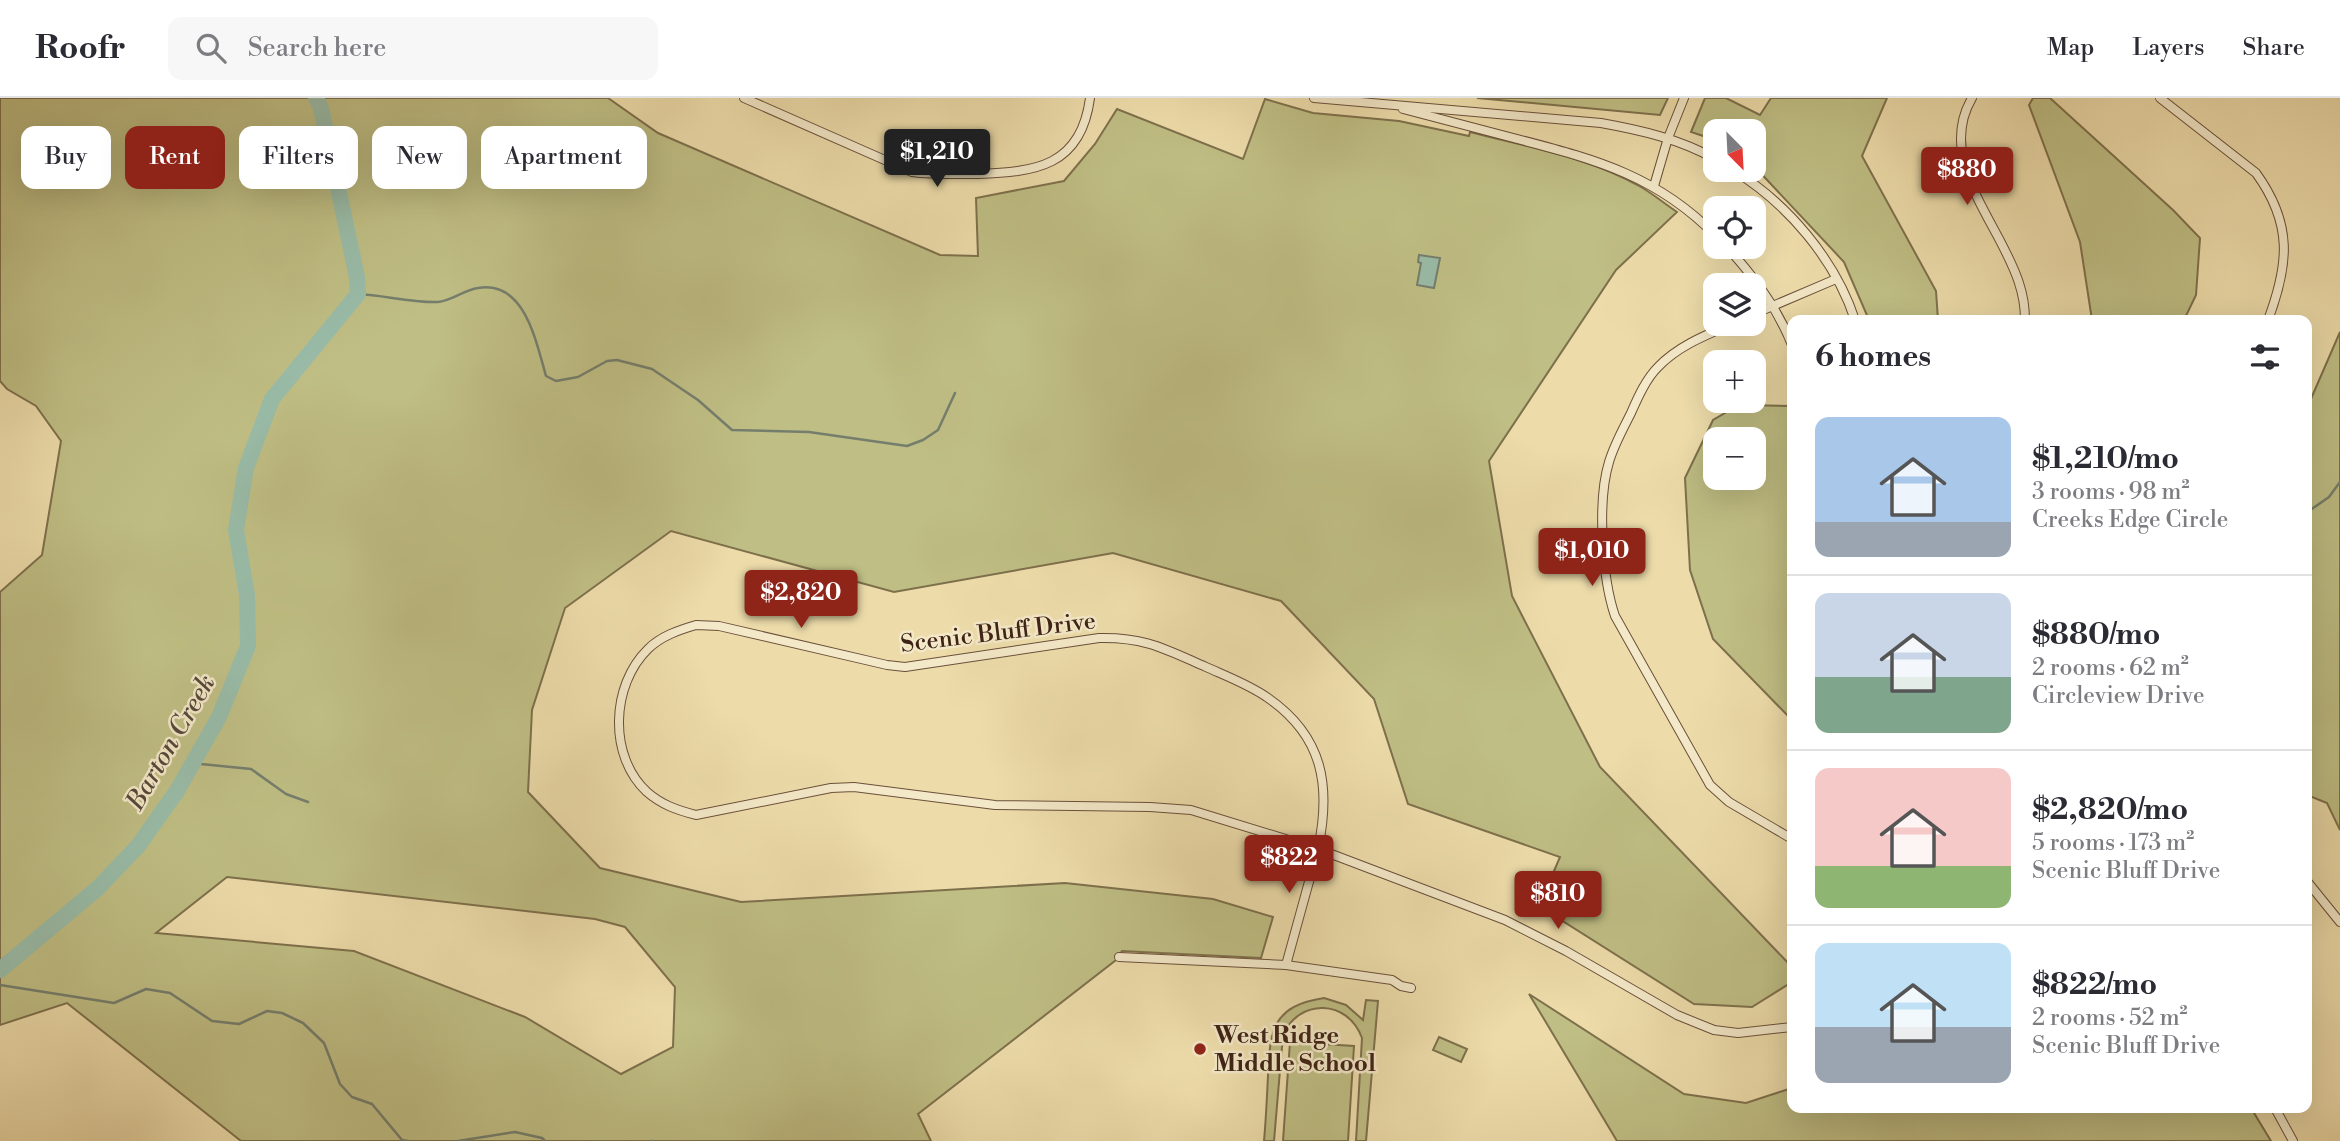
<!DOCTYPE html>
<html lang="en">
<head>
<meta charset="utf-8">
<style>
	body { margin:0; font-family:"Libre Bodoni",serif; background:#f7f7f7; color:#2b2b33; height:100vh; display:flex; flex-direction:column; font-size:26px; white-space:nowrap }
	* { box-sizing:border-box; margin:0 }
	p { font-size:23px; color:#7c7c81 }
	.icon { flex:none; width:38px; height:38px; fill:none; stroke:currentColor; stroke-width:2; stroke-linecap:round; stroke-linejoin:round }
	.map { position:relative; flex:1; overflow:hidden }
	.panel { position:absolute; left:1787px; top:217px; width:525px; height:798px; display:flex; flex-direction:column; background:#fff; border-radius:14px; box-shadow:0 7px 28px #0002 }
	.panel>* { flex:none }
	.banner { position:absolute; left:21px; top:28px; width:665px; height:63px; display:flex; gap:14px }
	.needle { width:46px; rotate:156deg }
	.tools { position:absolute; left:1703px; top:21px; display:grid; gap:14px }
	.tools a { display:grid; place-items:center; width:63px; height:63px; border-radius:14px; background:#fff; box-shadow:0 7px 28px #0002; font-size:35px }
	.price { position:absolute; translate:-50% -60px; padding:0 16px; border-radius:7px; background:#8f2418; color:#fff; font-size:23px; line-height:46px; filter:drop-shadow(0 2px 4px #0008) }
	.price::after { content:''; position:absolute; left:50%; top:42px; width:21px; height:16px; margin-left:-10px; background:inherit; clip-path:polygon(0 0,100% 0,50% 100%) }
	.price.selected { background:#222; color:#fff }
	ul { padding:0; list-style:none }
	li { display:flex; align-items:center; gap:21px; height:175px; padding:0 28px }
	li+li { border-top:2px solid #e1e1e2 }
	li span { display:grid; place-items:center; flex:none; width:196px; height:140px; border-radius:14px; color:#555 }
	li>.icon { margin-inline-start:auto }
	span .icon { width:84px; height:84px; fill:#fffc; stroke-width:1 }
	li b { font-size:30px }
	h2 { display:flex; justify-content:space-between; align-items:center; height:84px; padding:0 28px; font-size:30px }
	.chip { padding:0 24px; border-radius:14px; background:#fff; box-shadow:0 7px 28px #0002; font-size:24px; line-height:63px }
	.chip.selected { background:#8f2418; color:#fff }
	header { display:flex; align-items:center; gap:42px; box-sizing:border-box; height:98px; padding:0 35px; background:#fff; border-bottom:2px solid #e1e1e2 }
	header strong { font-size:33px }
	nav { display:flex; gap:38px; margin-inline-start:auto; font-size:24px }
	.search { width:490px; height:63px; background:#f7f7f7; display:flex; align-items:center; gap:18px; box-sizing:border-box; padding:0 24px; border-radius:14px; color:#7c7c81; font-size:26px }
	.map>svg:first-child { display:block }
	.green { fill:#bfbe84; stroke:#7e704c; stroke-width:2; fill-rule:evenodd }
	.water { fill:#99bca8; stroke:#757e6d; stroke-width:2 }
	.lines { fill:none; stroke-linecap:round; stroke-linejoin:round }
	.stream { stroke:#757e6d; stroke-width:2.5 }
	.river { stroke:#99bca8; stroke-width:16 }
	.street-casing { stroke:#6a503a; stroke-width:10 }
	.street { stroke:#f3e8c8; stroke-width:8 }
	.poi-dot { fill:#8f2418; stroke:#f3e8c8; stroke-width:2.5 }
	.labels { text-anchor:middle; stroke-width:5; stroke-linejoin:round; paint-order:stroke }
	.street-label { font-size:24px; fill:#3e2215; stroke:#f3e8c8 }
	.poi-label { font-size:24px; font-weight:bold; fill:#3e2215; stroke:#f3e8c8; text-anchor:start }
	.water-label { font-size:26px; font-style:italic; fill:#55483a; stroke:#f3e8c8 }
</style>
</head>
<body>
<header>
<strong>Roofr</strong>
<div class="search"><svg class="icon" aria-label="search" viewBox="0 0 24 24"><circle cx="10" cy="10" r="6"/><path d="M15 15l6 6"/></svg>Search here</div>
<nav><a>Map</a><a>Layers</a><a>Share</a></nav>
</header>
<div class="map">
<svg width="2340" height="1043" viewBox="0 0 2340 1043">
	<rect width="100%" height="100%" fill="#eddcaa"/>
	<filter id="stains"><feTurbulence type="fractalNoise" baseFrequency=".00286" numOctaves="4"/><feColorMatrix values="0 0 0 0 .2 0 0 0 0 .09 0 0 0 0 .02 0 0 0 .5 -.17"/></filter>
	<radialGradient id="worn" r=".72"><stop offset=".6" stop-color="#630" stop-opacity="0"/><stop offset="1" stop-color="#630" stop-opacity=".3"/></radialGradient>
	<g class="green">
		<path d="M0,0H608L658,35L940,157L978,158L976,100L1064,83L1095,46L1117,11L1243,61L1265,1L1313,15L1399,23L1469,38L1470,34C1527,49 1589,59 1641,89C1653,96 1665,106 1677,114L1616,172L1489,363L1512,498L1600,669L1792,869V884L1752,909L1694,906L1539,808L1560,759L1408,706L1374,601L1281,503L1113,455L894,494L671,433L565,510L532,612L528,694L600,770L741,804L1065,785L1213,801L1273,819L1261,860L1122,853L1116,862L918,1016L931,1043H241L67,905L0,927V494L42,457L61,343L36,308L7,291L0,283ZM227,779L595,821L625,829L675,889L673,949L621,976L525,919L354,853L156,835Z"/>
		<polygon points="1477,0 1668,0 1660,17"/>
		<polygon points="1705,0 1726,0 1760,17 1771,0 1887,0 1862,58 1936,193 1938,222 1869,222 1844,164 1754,68 1754,33 1715,33 1715,42 1691,34"/>
		<polygon points="2033,0 2050,0 2173,112 2200,140 2196,197 2184,222 2092,222 2080,144 2029,7"/>
		<polygon points="2340,234 2340,732 2327,705 2307,697 2307,310"/>
		<path d="M1739,307L1792,308V622L1713,541L1690,472L1685,380L1713,322ZM1715,341H1754V380H1715Z"/>
		<polygon points="1529,896 1684,996 1746,1005 1792,990 1792,1010 2251,1010 2271,1043 1617,1043"/>
		<path d="M1324,900L1346,907L1363,922L1366,902L1378,903L1366,1043H1356L1362,940C1348,901 1299,900 1283,937L1274,1043H1264C1266,1021 1267,999 1268,977C1270,931 1273,908 1324,900Z"/>
		<polygon points="1439,939 1467,951 1461,964 1433,952"/>
		<polygon points="1290,944 1354,948 1348,1043 1283,1043"/>
	</g>
	<polygon class="water" points="1419,157 1440,160 1434,190 1417,187 1421,165 1418,164"/>
	<g class="lines">
		<g class="stream">
			<path d="M358,196C384,197 411,205 438,204C451,203 464,192 478,190C525,182 536,244 546,278L556,283L578,279L607,263L617,262L652,271L698,302L732,332L809,334L907,348L923,342L938,332L955,295"/>
			<polyline points="2306,415 2329,399 2340,384"/>
			<polyline points="195,662 201,666 251,671 286,696 308,704"/>
			<polyline points="0,887 114,905 146,891 170,895 212,923 239,926 267,913 282,915 303,925 324,945 340,986 352,999 372,1006 402,1042 408,1043"/>
			<polyline points="458,1043 515,1034 542,1040 545,1043"/>
			<polyline points="651,1043 653,1043"/>
		</g>
		<polyline class="river" points="0,872 98,790 138,748 177,693 219,619 248,548 247,497 236,432 246,370 272,301 358,196 357,179 321,10 316,0"/>
		<g class="street-casing">
			<g id="street">
				<path d="M744,0L912,74C934,77 955,76 977,76C1035,74 1081,69 1090,0"/>
				<path d="M1314,0L1601,25C1640,32 1680,41 1715,61"/>
				<path d="M1972,0C1935,63 2001,127 2019,185C2023,197 2025,210 2025,222"/>
				<path d="M2160,0L2256,75C2293,126 2289,166 2268,222"/>
				<path d="M1403,11C1442,21 1482,32 1521,42C1598,62 1658,79 1715,137"/>
				<path d="M1733,72C1787,105 1835,161 1855,222"/>
				<polyline points="1654,88 1668,40 1684,0"/>
				<path d="M1727,149C1754,179 1777,209 1792,247"/>
				<polyline points="1754,216 1836,181"/>
				<path d="M1732,226C1706,237 1678,248 1658,269C1646,281 1638,299 1631,315C1623,331 1614,347 1609,364C1597,403 1602,480 1615,518L1710,687L1729,704L1792,741"/>
				<path d="M696,527L719,528L887,567L905,569L1099,540C1145,539 1165,551 1206,569C1226,578 1250,587 1268,600C1324,639 1331,689 1318,751L1191,712L1150,709L995,707L854,689L831,690L696,717C677,712 662,707 647,694C608,658 611,587 648,551C661,538 679,532 696,527Z"/>
				<polyline points="2306,782 2340,824"/>
				<polyline points="1119,859 1286,867 1392,882 1401,888 1411,890"/>
				<polyline points="1286,867 1318,751 1505,822 1566,853 1677,917 1714,932 1738,935 1792,929"/>
				<polyline points="2275,1010 2293,1043"/>
			</g>
		</g>
		<use href="#street" class="street"/>
	</g>
	<circle class="poi-dot" cx="1200" cy="951" r="7"/>
	<g class="labels">
		<g class="street-label">
			<text transform="translate(998 534) rotate(-7)" y="8">Scenic Bluff Drive</text>
		</g>
		<g class="poi-label">
			<text x="1214" y="945">West Ridge<tspan x="1214" dy="28">Middle School</tspan></text>
		</g>
		<g class="water-label">
			<text transform="translate(170 644) rotate(-60)" y="9">Barton Creek</text>
		</g>
	</g>
	<rect width="100%" height="100%" filter="url(#stains)"/>
	<rect width="100%" height="100%" fill="url(#worn)"/>
</svg>
<div class="tools">
<a><svg class="needle" viewBox="-14 -14 28 28"><path d="M0-13l5 13h-10z" fill="#e53935"/><path d="M0 13l5-13h-10z" fill="#7c7c81"/></svg></a>
<a><svg class="icon" aria-label="locate" viewBox="0 0 24 24"><circle cx="12" cy="12" r="6"/><path d="M12 2v4M12 18v4M2 12h4M18 12h4"/></svg></a>
<a><svg class="icon" aria-label="layers" viewBox="0 0 24 24"><path d="M12 4l9 5-9 5-9-5zM3 14l9 5 9-5"/></svg></a>
<a>+</a>
<a>−</a>
</div>
<b class="price selected" style="left:937px;top:91px">$1,210</b>
<b class="price" style="left:1967px;top:109px">$880</b>
<b class="price" style="left:1592px;top:490px">$1,010</b>
<b class="price" style="left:801px;top:532px">$2,820</b>
<b class="price" style="left:1289px;top:797px">$822</b>
<b class="price" style="left:1558px;top:833px">$810</b>
<div class="banner">
<a class="chip">Buy</a>
<a class="chip selected">Rent</a>
<a class="chip">Filters</a>
<a class="chip">New</a>
<a class="chip">Apartment</a>
</div>
<section class="panel">
<h2>6 homes<svg class="icon" aria-label="filters" viewBox="0 0 24 24"><path d="M4 7h16M4 17h16"/><circle cx="9" cy="7" r="2"/><circle cx="15" cy="17" r="2"/></svg></h2>
<ul>
<li><span style="background:linear-gradient(#a9c7e8 75%,#9aa5b1 0)"><svg class="icon" aria-label="home" viewBox="0 0 24 24"><path d="M3 11l9-7 9 7M6 9v11h12V9"/></svg></span><div><b>$1,210/mo</b><p>3 rooms · 98 m²</p><p>Creeks Edge Circle</p></div></li>
<li><span style="background:linear-gradient(#c9d6e8 60%,#7fa58c 0)"><svg class="icon" aria-label="home" viewBox="0 0 24 24"><path d="M3 11l9-7 9 7M6 9v11h12V9"/></svg></span><div><b>$880/mo</b><p>2 rooms · 62 m²</p><p>Circleview Drive</p></div></li>
<li><span style="background:linear-gradient(#f6c9c9 70%,#8fb573 0)"><svg class="icon" aria-label="home" viewBox="0 0 24 24"><path d="M3 11l9-7 9 7M6 9v11h12V9"/></svg></span><div><b>$2,820/mo</b><p>5 rooms · 173 m²</p><p>Scenic Bluff Drive</p></div></li>
<li><span style="background:linear-gradient(#bfe0f5 60%,#9aa5b1 0)"><svg class="icon" aria-label="home" viewBox="0 0 24 24"><path d="M3 11l9-7 9 7M6 9v11h12V9"/></svg></span><div><b>$822/mo</b><p>2 rooms · 52 m²</p><p>Scenic Bluff Drive</p></div></li>
</ul>
</section>
</div>
</body>
</html>
